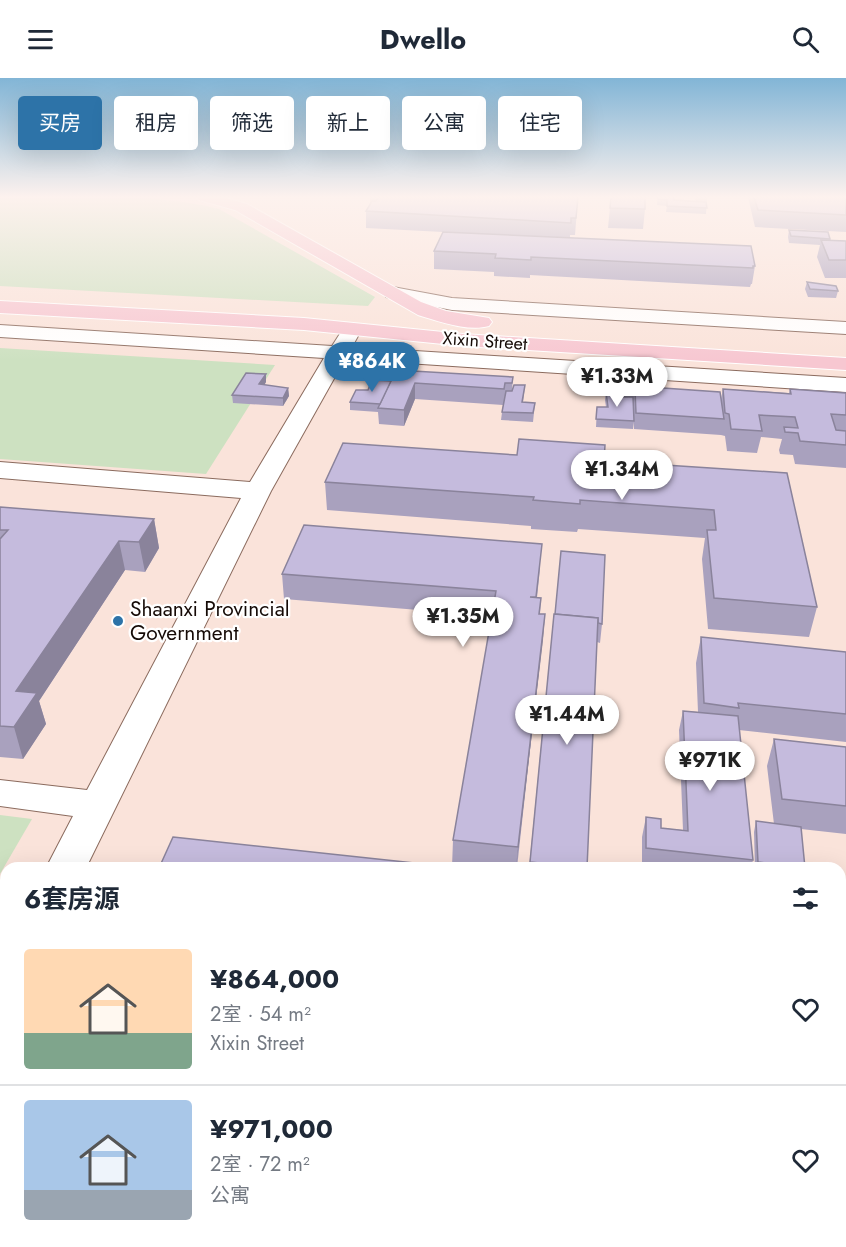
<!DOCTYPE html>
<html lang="zh">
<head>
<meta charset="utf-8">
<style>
	body { margin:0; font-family:Jost,"Noto Sans SC",sans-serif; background:#f6f6f7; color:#1f2937; height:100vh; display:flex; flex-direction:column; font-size:22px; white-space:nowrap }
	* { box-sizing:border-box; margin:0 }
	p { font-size:20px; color:#747a83 }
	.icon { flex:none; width:33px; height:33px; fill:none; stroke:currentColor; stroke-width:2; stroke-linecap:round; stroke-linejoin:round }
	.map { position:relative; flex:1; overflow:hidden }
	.side { position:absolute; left:0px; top:784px; width:846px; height:386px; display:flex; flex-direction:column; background:#fff; border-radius:18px 18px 0 0; box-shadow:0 6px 24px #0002 }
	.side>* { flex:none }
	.banner { position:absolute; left:18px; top:18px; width:810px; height:54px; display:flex; gap:12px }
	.price { position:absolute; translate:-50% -51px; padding:0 14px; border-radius:21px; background:#fff; color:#222; font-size:20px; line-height:39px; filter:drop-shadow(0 2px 3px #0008) }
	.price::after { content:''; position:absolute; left:50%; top:36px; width:18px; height:14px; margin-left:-9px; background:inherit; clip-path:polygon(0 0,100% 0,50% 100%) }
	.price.selected { background:#2d73a8; color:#fff }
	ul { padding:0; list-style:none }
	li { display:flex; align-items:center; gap:18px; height:150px; padding:0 24px }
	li+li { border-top:2px solid #e0e1e3 }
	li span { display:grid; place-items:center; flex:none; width:168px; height:120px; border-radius:6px; color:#555 }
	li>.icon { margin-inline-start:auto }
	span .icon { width:72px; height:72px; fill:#fffc; stroke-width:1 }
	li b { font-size:26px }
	h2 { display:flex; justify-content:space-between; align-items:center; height:72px; padding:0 24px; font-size:26px }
	.pill { padding:0 21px; border-radius:6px; background:#fff; box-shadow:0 6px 24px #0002; font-size:21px; line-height:54px }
	.pill.selected { background:#2d73a8; color:#fff }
	header { display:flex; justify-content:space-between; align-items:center; height:78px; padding:0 24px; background:#fff; font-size:27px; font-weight:700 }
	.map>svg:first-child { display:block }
	.green { fill:#cde1c1 }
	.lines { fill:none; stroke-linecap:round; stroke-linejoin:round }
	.minor-casing { stroke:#8b6b5e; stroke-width:2 }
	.major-casing { stroke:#fff; stroke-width:2 }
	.minor { fill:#fff; fill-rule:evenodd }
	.major { fill:#f7c7d1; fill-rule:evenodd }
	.wall { fill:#a9a1be }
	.shaded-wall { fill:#8a839b }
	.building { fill:#c5bbdd; stroke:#8a839b; stroke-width:1.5 }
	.poi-dot { fill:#2d73a8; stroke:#fff; stroke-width:2 }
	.labels { text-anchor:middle; stroke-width:4.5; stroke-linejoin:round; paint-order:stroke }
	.far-street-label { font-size:18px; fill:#150a06; stroke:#fff }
	.poi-label { font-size:21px; fill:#150a06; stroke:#fff; text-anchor:start }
</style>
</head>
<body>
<header><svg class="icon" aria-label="menu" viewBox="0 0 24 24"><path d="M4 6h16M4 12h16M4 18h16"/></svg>Dwello<svg class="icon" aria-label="search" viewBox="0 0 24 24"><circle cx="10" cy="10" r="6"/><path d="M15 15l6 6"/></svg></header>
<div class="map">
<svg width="846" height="1169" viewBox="0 0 846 1169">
	<rect width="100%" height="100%" fill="#fae3da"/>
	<g class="green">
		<path d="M0,119C71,119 151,114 219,131L375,219L368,228L0,208Z"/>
		<polygon points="0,270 275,287 206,396 0,381"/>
		<polygon points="0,737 32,741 0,796"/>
	</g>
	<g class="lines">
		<g class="minor-casing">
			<g id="minor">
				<polygon points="393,209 452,220 846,244 846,256 452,232 386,219 384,215 386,211"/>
				<polygon points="0,247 332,268 341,254 348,252 355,254 358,258 352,269 846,300 846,314 345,281 271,413 86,790 46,790 73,738 0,728 0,702 87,712 241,420 0,400 0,384 250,404 324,280 0,259"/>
				<polygon points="6,890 6,937 0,940 0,892"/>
			</g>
		</g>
		<g class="major-casing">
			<g id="major">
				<path d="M197,119H222L247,126L421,224L446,233L489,240L492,244L489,248C468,254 438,243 418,237L235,132L199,122Z"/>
				<polygon points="0,223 304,240 463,256 846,280 846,292 463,268 304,252 0,235"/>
			</g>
		</g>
		<use href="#minor" class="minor"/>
		<use href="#major" class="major"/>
	</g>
	<g class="wall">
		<polygon points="370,119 578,119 575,157 570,157 570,160 755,188 752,206 751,206 750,209 530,197 530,200 494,198 494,194 434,191 434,173 443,154 366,150 366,133 370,127"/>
		<polygon points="611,119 645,131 643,151 608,150"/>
		<polygon points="658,119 674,122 696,124 695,119 707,119 706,136 666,134 667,128 657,127"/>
		<polygon points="748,119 846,119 846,154 755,149"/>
		<polygon points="789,152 830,161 830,162 846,163 846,200 825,200 817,179 820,167 789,165 788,159"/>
		<polygon points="807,204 838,213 836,220 808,219 805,211"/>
		<polygon points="513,299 512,313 525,307 523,325 535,325 533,344 501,342 503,327 415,321 404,348 379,346 378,334 350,332 350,324 368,312 391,303"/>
		<polygon points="266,304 264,307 288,310 289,318 283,328 233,325 232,317"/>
		<polygon points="620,307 721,321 723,311 789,315 790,311 846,315 846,390 795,386 793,377 780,376 779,372 782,361 761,359 757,375 727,373 725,358 721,357 721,356 721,357 634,351 634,344 633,351 596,349 597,329 606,329 605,322 606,314 619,319"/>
		<polygon points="604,383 787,395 817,529 809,559 708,551 702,481 705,460 578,451 577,454 531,451 531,448 327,432 325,404"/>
		<polygon points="0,429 154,441 159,470 145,494 125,492 39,623 46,646 23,681 0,679"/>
		<polygon points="540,490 537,520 541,520 540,536 545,536 517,790 465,790 452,789 453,762 492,538 284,521 282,496"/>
		<polygon points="554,536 602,546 600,565 597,564 587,790 529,790"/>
		<polygon points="701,559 846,574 846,664 739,652 753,782 751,790 642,790 642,759 646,739 661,750 683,752 679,652 683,633 698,634 696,585"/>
		<polygon points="774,661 846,669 846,756 801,751 805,790 755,790 754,754 756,743 774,746 767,688"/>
		<polygon points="840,813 846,814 846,880 840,879"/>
		<polygon points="840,896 846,897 846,1059 840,1058"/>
		<polygon points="675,1164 840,1164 846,1169 675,1169"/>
	</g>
	<g class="shaded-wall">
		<polygon points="266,296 266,304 260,315 259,306"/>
		<polygon points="415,305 415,321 404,348 404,332"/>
		<polygon points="288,310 289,318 283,328 283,320"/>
		<polygon points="154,441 159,470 145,494 139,464"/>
		<polygon points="119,463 125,492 39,623 46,646 23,681 14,649 16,613"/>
		<polygon points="545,536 543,562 516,790 518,769"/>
	</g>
	<g class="building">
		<polygon points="378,119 578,119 576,140 571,140 571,145 366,133 372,123 376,123"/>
		<polygon points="611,119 645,119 645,131 610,130"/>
		<polygon points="658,119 674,119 674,122 706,124 707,130 667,128 667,122 658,121"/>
		<polygon points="754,119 846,119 846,137 758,132"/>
		<polygon points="789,152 828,154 830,161 791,158"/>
		<polygon points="443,154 751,168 755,188 753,188 753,190 531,179 531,182 495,180 496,176 434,173"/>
		<polygon points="821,162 846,163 846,182 829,182"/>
		<polygon points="807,204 836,208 838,213 810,211"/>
		<polygon points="396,292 513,299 512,305 505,305 504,311 415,305 404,332 378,330"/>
		<polygon points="246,295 266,296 259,306 288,310 283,320 232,317"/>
		<polygon points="372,302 391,303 380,326 350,324 356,312 368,312"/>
		<polygon points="514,307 525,307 522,324 535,325 533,335 502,334 506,313 512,313"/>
		<polygon points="620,307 720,314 724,341 636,335 635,312 619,311"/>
		<polygon points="723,311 791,316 790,311 846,315 846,337 831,336 836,352 846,353 846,367 800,363 798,355 785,354 784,349 798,350 795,339 759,337 762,353 731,351 729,336 725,335"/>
		<polygon points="606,314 618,314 618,319 633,319 634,343 596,341 597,329 608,329"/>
		<polygon points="519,361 605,367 604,383 787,395 817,529 714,520 707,452 716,452 714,432 580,422 580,426 533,422 534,419 325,404 343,365 517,377"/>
		<polygon points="0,429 154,441 139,464 119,463 16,613 37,615 14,649 0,648 0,461 8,452 0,452"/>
		<polygon points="304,447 542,466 536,519 530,519 541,520 539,536 545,536 518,769 453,762 496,513 282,496"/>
		<polygon points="561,473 605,477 602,546 598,545 598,540 555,536"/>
		<polygon points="554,536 598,540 587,790 530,784"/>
		<polygon points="701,559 846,574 846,636 738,625 739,630 704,625"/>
		<polygon points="683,633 738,638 753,782 646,770 646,739 661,741 661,750 688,753"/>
		<polygon points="774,661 846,669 846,728 782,721"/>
		<polygon points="756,743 801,749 805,790 758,784"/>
		<polygon points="173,759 461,790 159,790"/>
		<polygon points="840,813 846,814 846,851 840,850"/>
		<polygon points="840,896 846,897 846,1000 840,999"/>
		<polygon points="840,1010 846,1011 846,1038 840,1037"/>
		<polygon points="840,1123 846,1124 846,1169 683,1169 683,1164 840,1164"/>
		<polygon points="6,1138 6,1164 483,1164 482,1169 0,1169 0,1152"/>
		<rect x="520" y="1164" width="58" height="5"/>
	</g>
	<linearGradient id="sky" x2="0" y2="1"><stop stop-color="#82b5d6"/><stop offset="0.42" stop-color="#fdf2ee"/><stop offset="1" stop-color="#fdf2ee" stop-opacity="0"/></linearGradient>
	<rect width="846" height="283" fill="url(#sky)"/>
	<circle class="poi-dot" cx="118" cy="543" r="6"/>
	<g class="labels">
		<g class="far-street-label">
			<text transform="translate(485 263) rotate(4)" y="6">Xixin Street</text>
		</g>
		<g class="poi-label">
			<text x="130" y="538">Shaanxi Provincial<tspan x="130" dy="24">Government</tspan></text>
		</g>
	</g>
</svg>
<b class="price selected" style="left:372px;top:315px">¥864K</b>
<b class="price" style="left:617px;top:330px">¥1.33M</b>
<b class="price" style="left:622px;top:423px">¥1.34M</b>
<b class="price" style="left:463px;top:570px">¥1.35M</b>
<b class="price" style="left:567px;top:668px">¥1.44M</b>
<b class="price" style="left:710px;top:714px">¥971K</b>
<div class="banner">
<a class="pill selected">买房</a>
<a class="pill">租房</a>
<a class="pill">筛选</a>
<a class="pill">新上</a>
<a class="pill">公寓</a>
<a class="pill">住宅</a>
</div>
<section class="side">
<h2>6套房源<svg class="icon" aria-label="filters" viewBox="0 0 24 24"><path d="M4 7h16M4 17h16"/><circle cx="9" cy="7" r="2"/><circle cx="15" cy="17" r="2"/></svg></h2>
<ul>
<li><span style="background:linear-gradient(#ffd9b3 70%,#7fa58c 0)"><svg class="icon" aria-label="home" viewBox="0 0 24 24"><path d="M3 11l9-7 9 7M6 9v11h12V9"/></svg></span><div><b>¥864,000</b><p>2室 · 54 m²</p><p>Xixin Street</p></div><svg class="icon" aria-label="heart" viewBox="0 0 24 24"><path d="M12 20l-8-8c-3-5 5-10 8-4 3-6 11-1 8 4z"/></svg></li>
<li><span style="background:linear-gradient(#a9c7e8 75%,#9aa5b1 0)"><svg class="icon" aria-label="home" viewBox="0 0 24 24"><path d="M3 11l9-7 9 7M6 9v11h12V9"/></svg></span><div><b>¥971,000</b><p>2室 · 72 m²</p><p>公寓</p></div><svg class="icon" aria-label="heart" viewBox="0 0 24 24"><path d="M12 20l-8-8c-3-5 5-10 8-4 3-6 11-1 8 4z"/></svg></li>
</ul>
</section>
</div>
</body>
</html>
